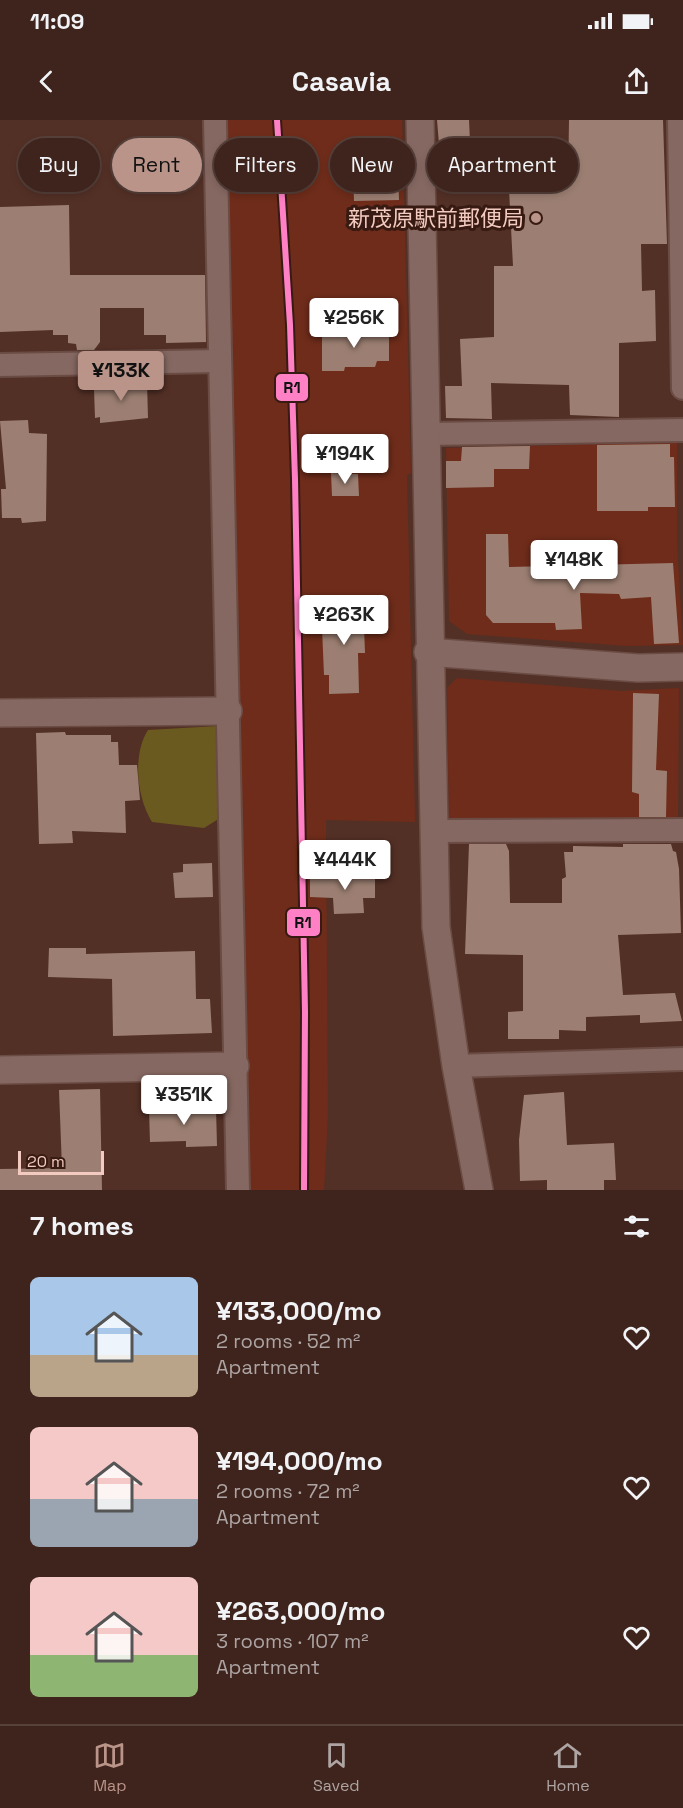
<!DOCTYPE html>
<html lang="en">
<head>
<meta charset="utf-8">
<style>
	body { margin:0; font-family:"Space Grotesk","Noto Sans JP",sans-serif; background:#493029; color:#f1f3f6; height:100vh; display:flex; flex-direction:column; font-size:22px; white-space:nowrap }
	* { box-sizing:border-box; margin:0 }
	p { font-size:20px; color:#ada4a3 }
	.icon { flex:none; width:33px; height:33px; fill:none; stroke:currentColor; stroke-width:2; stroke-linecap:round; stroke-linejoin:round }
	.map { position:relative; height:1070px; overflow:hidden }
	.details { display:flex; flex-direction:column; background:#3e241c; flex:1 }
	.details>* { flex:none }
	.guide { position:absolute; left:18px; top:18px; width:648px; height:54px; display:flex; gap:12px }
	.scale { position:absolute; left:18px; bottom:15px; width:86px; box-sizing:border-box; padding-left:6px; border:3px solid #f2cabf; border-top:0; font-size:16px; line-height:21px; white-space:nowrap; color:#f2cabf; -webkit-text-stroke:4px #371a12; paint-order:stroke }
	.price { position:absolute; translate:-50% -51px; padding:0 14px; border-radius:6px; background:#fff; color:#222; font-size:20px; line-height:39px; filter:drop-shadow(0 2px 3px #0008) }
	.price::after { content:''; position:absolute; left:50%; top:36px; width:18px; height:14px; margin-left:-9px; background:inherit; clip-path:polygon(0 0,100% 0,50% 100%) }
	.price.on { background:#ba9489; color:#111 }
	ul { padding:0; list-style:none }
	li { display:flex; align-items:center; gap:18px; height:150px; padding:0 30px }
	li span { display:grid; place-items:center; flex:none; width:168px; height:120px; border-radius:9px; color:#555 }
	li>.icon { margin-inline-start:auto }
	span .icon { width:72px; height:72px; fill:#fffc; stroke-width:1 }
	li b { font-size:26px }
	h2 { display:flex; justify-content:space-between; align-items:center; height:72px; padding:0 30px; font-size:26px }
	.tag { padding:0 21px; border-radius:27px; background:#3e241c; box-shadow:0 3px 9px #0003,0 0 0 2px #57413b; font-size:21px; line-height:54px }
	.tag.on { background:#ba9489; color:#111 }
	.status { display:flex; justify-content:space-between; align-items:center; height:42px; padding:0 30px; background:#3e241c; direction:ltr }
	.status svg { height:16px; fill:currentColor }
	header { display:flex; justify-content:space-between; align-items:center; height:78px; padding:0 30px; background:#3e241c; font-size:27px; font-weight:600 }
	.menu { display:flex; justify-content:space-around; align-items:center; height:84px; border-top:2px solid #57413b; background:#3e241c; font-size:16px; color:#ada4a3 }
	.menu a { display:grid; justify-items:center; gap:3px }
	.menu .on { color:#ba9489 }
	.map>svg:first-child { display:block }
	.built { fill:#6f2c1a }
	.green { fill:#6b5a1f }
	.building { fill:#9c7f72 }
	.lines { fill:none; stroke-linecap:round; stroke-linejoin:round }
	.minor-casing { stroke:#6b4c45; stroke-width:26 }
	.tertiary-casing { stroke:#6b4c45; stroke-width:30 }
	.minor { stroke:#856861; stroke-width:22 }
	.tertiary { stroke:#856861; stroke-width:27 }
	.rail-1-casing { stroke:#371a12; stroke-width:10 }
	.rail-1 { stroke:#ff80c5; stroke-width:6 }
	.poi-dot { fill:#ba9489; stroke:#371a12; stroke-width:2 }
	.labels { text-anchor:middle; stroke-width:6; stroke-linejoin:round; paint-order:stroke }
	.poi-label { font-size:22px; fill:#f2cabf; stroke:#371a12; text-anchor:end }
	.line-badge { stroke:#371a12; stroke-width:2 }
	.pale-badge-label { font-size:16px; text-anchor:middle; font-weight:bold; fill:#111 }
</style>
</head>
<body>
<div class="status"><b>11:09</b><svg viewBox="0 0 49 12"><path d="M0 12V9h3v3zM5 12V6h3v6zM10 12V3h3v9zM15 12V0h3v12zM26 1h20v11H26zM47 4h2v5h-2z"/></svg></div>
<header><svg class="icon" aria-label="back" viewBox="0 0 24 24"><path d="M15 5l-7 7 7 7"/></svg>Casavia<svg class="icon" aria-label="share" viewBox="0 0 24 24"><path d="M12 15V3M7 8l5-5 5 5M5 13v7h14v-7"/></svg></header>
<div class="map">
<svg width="683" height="1070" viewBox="0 0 683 1070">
	<rect width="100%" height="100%" fill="#533026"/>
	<g class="built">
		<polygon points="226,0 402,0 411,353 407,355 415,702 326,700 328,995 324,1070 249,1070"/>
		<polygon points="677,322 677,423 683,525 626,526 467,514 449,501 446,328"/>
		<polygon points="457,558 620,571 679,568 678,696 671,702 449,704 447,568"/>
	</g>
	<path class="green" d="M218,606L220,698L204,708L152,702C137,678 132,635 148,610Z"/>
	<g class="building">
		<polygon points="437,0 469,0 470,22 439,24"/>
		<polygon points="569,0 663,0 667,124 641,124 642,171 655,170 656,221 619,223 619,297 570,295 569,265 491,263 492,299 446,298 445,266 462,266 460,219 494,217 494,146 513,146 509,69 568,66"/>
		<polygon points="137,22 167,22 167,40 163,42 164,60 130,62 129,39 137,35"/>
		<polygon points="398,45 399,80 354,81 353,46"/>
		<polygon points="69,85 70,155 205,155 206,222 166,223 166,215 144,215 144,188 100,188 100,222 94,230 77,230 76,224 68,223 68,215 53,215 53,210 0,212 0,87"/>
		<polygon points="322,208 353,211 389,209 389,241 377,241 375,247 345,247 344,251 322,251"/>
		<polygon points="147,262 148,298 100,303 100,297 95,298 94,269 98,268 97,263"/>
		<polygon points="28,300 29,313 47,314 46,401 22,403 21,398 2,398 1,369 6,369 0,301"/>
		<polygon points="670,324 670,337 674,337 675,387 648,387 648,391 597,391 597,325"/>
		<polygon points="530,326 529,349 494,349 494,367 446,368 446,341 461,341 462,327"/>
		<polygon points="331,353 358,354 359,376 332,376"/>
		<polygon points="486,414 508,414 509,447 673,443 679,523 654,524 651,477 621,479 619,474 580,473 582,509 556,510 555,503 493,503 486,495"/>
		<polygon points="363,478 365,533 358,533 359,573 329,574 329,555 324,555 322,508 333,508 332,479"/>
		<polygon points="633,573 659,574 656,650 667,651 666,697 639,697 639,674 632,672"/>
		<polygon points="65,612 66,615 111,615 111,622 118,622 119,645 137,645 140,680 125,681 126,713 72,711 73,723 39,724 36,613"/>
		<polygon points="469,724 506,724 509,731 510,783 562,783 562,759 566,757 564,732 573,732 573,726 623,727 623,724 671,724 673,731 676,732 679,749 681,813 618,815 623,875 675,873 682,901 640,903 640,895 586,897 586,911 559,910 559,919 508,919 508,892 523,891 523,835 465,834"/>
		<polygon points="212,743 213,777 175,778 173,753 183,752 183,744"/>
		<polygon points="362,752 363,757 375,756 375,778 363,778 364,793 334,794 333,778 310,777 310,758"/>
		<polygon points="49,828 86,828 86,834 195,831 196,879 210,879 212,913 113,916 112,859 48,857"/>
		<polygon points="100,969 102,1070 0,1070 0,1049 62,1048 59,970"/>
		<polygon points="564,972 567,1025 614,1023 616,1060 604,1060 604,1070 547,1070 547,1060 520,1061 519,1020 524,975"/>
		<polygon points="216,988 217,1026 186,1027 186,1021 150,1022 149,989"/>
	</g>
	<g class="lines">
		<g class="minor-casing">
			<g id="minor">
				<polyline points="215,0 238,1070"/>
				<polyline points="679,0 683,268"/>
				<polyline points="0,245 219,241"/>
				<polyline points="427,314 683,310"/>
				<polyline points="433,711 683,710"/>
				<polyline points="456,946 683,939"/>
			</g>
		</g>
		<g class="tertiary-casing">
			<g id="tertiary">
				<polyline points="420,0 436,807 456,946 479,1070"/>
				<polyline points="428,532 638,548 683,547"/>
				<polyline points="0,593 228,591"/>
				<polyline points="0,950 235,946"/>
			</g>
		</g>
		<use href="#minor" class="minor"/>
		<use href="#tertiary" class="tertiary"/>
		<g class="rail-1-casing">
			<polyline id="rail-1" points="277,0 290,205 295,359 305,892 304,1070"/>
		</g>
		<use href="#rail-1" class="rail-1"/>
	</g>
	<circle class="poi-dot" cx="536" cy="98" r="6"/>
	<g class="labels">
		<g class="poi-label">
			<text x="524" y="106">新茂原駅前郵便局</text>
		</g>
	</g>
	<g class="line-badge">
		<rect x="275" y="253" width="34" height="29" rx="6" fill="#ff80c5"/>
		<rect x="286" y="788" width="35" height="29" rx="6" fill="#ff80c5"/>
	</g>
	<g class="pale-badge-label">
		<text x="292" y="273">R1</text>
		<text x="303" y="808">R1</text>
	</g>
</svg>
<div class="scale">20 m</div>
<b class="price" style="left:354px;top:229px">¥256K</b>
<b class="price on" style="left:121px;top:282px">¥133K</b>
<b class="price" style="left:345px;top:365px">¥194K</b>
<b class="price" style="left:574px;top:471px">¥148K</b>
<b class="price" style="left:344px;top:526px">¥263K</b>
<b class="price" style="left:345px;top:771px">¥444K</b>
<b class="price" style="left:184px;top:1006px">¥351K</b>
<div class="guide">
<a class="tag">Buy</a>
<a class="tag on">Rent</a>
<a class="tag">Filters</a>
<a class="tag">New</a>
<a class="tag">Apartment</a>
</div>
</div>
<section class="details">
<h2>7 homes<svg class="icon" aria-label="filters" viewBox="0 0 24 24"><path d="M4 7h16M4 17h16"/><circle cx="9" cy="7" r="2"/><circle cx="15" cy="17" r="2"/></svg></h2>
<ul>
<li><span style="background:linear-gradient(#a9c7e8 65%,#b9a48a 0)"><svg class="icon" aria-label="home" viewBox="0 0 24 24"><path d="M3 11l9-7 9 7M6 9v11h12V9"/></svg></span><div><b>¥133,000/mo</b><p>2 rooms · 52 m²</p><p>Apartment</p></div><svg class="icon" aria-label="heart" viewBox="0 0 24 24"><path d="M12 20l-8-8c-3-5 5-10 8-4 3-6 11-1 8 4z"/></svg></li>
<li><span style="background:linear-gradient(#f6c9c9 60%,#9aa5b1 0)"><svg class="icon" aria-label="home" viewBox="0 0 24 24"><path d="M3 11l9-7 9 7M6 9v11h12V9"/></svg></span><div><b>¥194,000/mo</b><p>2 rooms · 72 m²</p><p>Apartment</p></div><svg class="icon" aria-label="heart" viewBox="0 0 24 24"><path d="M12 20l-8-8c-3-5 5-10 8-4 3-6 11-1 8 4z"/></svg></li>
<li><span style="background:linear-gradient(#f6c9c9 65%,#8fb573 0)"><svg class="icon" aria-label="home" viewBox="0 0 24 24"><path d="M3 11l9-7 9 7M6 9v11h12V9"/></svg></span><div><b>¥263,000/mo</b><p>3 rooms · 107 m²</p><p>Apartment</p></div><svg class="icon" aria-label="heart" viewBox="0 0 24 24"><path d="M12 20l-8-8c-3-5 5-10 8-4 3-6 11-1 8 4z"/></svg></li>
</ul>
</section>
<nav class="menu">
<a class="on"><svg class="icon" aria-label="map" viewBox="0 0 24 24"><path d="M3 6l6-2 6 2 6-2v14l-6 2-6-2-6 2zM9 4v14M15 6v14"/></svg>Map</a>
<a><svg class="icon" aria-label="saved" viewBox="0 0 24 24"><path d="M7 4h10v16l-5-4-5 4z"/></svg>Saved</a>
<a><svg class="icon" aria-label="home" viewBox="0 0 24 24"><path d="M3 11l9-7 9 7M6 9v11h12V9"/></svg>Home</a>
</nav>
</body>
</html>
